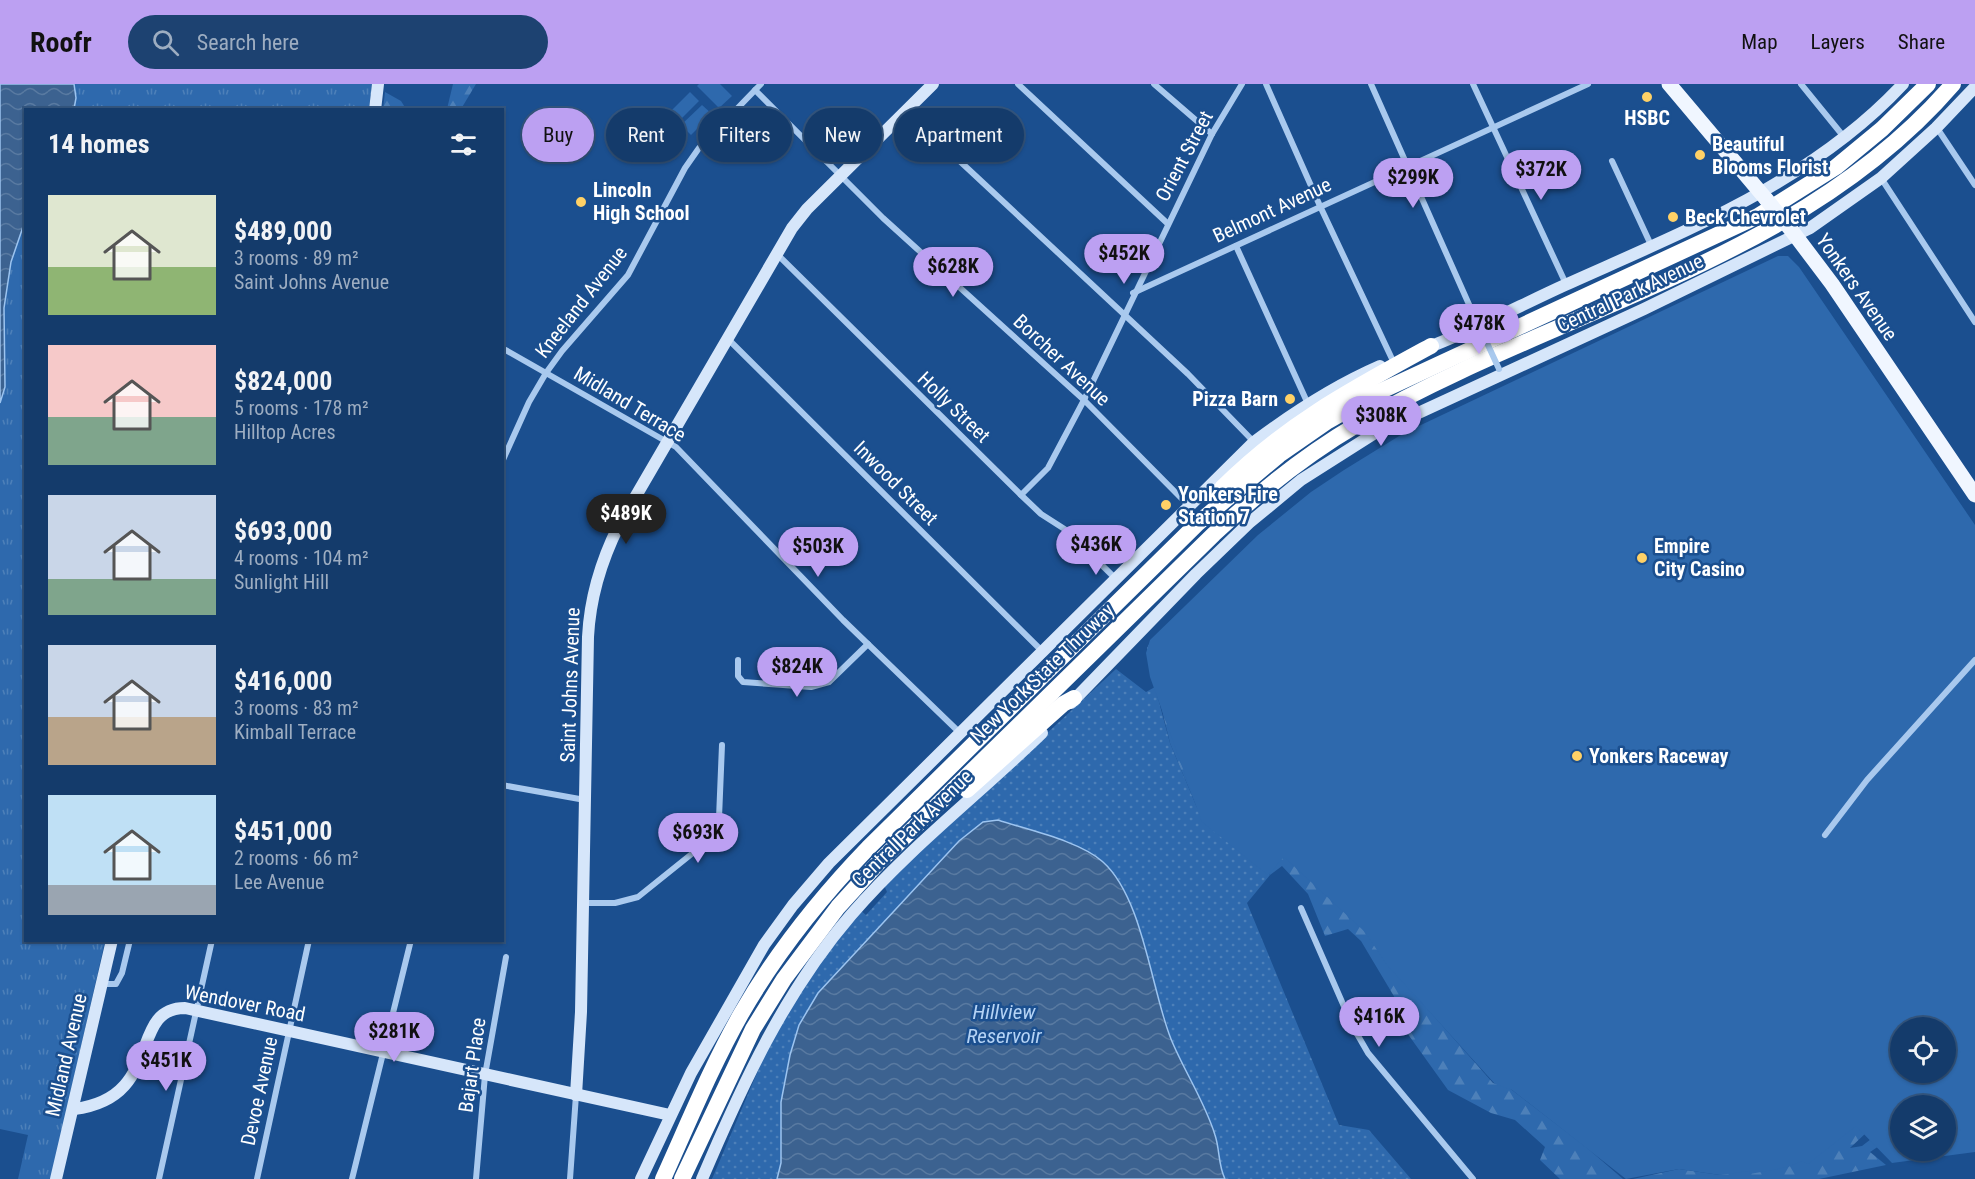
<!DOCTYPE html>
<html lang="en">
<head>
<meta charset="utf-8">
<style>
	body { margin:0; font-family:"Roboto Condensed",sans-serif; background:#1d4271; color:#f1f3f6; height:100vh; display:flex; flex-direction:column; font-size:22px; white-space:nowrap }
	* { box-sizing:border-box; margin:0 }
	p { font-size:20px; color:#9dadc1 }
	.icon { flex:none; width:33px; height:33px; fill:none; stroke:currentColor; stroke-width:2; stroke-linecap:round; stroke-linejoin:round }
	.map { position:relative; flex:1; overflow:hidden }
	.sheet { position:absolute; left:24px; top:24px; width:480px; height:834px; display:flex; flex-direction:column; background:#143b6b; border-radius:0px; box-shadow:0 2px 4px #0004,0 0 0 2px #33557e }
	.sheet>* { flex:none }
	.guide { position:absolute; left:522px; top:24px; width:570px; height:54px; display:flex; gap:12px }
	.fabs { position:absolute; left:1890px; top:933px; display:grid; gap:12px }
	.fabs a { display:grid; place-items:center; width:66px; height:66px; border-radius:50%; background:#143b6b; box-shadow:0 2px 4px #0004,0 0 0 2px #33557e; font-size:30px }
	.price { position:absolute; translate:-50% -51px; padding:0 14px; border-radius:21px; background:#bca0f2; color:#111; font-size:20px; line-height:39px; filter:drop-shadow(0 2px 3px #0008) }
	.price::after { content:''; position:absolute; left:50%; top:36px; width:18px; height:14px; margin-left:-9px; background:inherit; clip-path:polygon(0 0,100% 0,50% 100%) }
	.price.active { background:#222; color:#fff }
	ul { padding:0; list-style:none }
	li { display:flex; align-items:center; gap:18px; height:150px; padding:0 24px }
	li span { display:grid; place-items:center; flex:none; width:168px; height:120px; border-radius:0px; color:#555 }
	li>.icon { margin-inline-start:auto }
	span .icon { width:72px; height:72px; fill:#fffc; stroke-width:1 }
	li b { font-size:26px }
	h2 { display:flex; justify-content:space-between; align-items:center; height:72px; padding:0 24px; font-size:26px }
	.pill { padding:0 21px; border-radius:27px; background:#143b6b; box-shadow:0 2px 4px #0004,0 0 0 2px #33557e; font-size:21px; line-height:54px }
	.pill.active { background:#bca0f2; color:#111 }
	header { display:flex; align-items:center; gap:36px; box-sizing:border-box; height:84px; padding:0 30px; background:#bca0f2; color:#111 }
	header strong { font-size:28px }
	nav { display:flex; gap:33px; margin-inline-start:auto; font-size:21px }
	.search { width:420px; height:54px; background:#1d4271; display:flex; align-items:center; gap:15px; box-sizing:border-box; padding:0 21px; border-radius:33px; color:#9dadc1; font-size:22px }
	.map>svg:first-child { display:block }
	.grass { fill:url(#grass-dots) }
	.forest { fill:url(#forest-firs) }
	.park { fill:url(#park-tufts) }
	.garden { fill:#2e69ad; fill-rule:evenodd }
	.water { fill:url(#water-waves); stroke:#9cc4f0; stroke-width:1.5 }
	.lines { fill:none; stroke-linecap:round; stroke-linejoin:round }
	.street { stroke:#a9c9ee; stroke-width:6 }
	.secondary { stroke:#d6e6fa; stroke-width:12 }
	.primary { stroke:#f0f6ff; stroke-width:15 }
	.highway { stroke:#fff; stroke-width:16 }
	.street-bridge { stroke:#a9c9ee; stroke-width:6 }
	.primary-bridge { stroke:#f0f6ff; stroke-width:15 }
	.poi-dot { fill:#ffd166; stroke:#1b4f8f; stroke-width:2 }
	.labels { text-anchor:middle; stroke-width:5; stroke-linejoin:round; paint-order:stroke }
	.poi-label { font-size:20px; font-weight:bold; fill:#fff; stroke:#1b4f8f; text-anchor:start }
	.street-label { font-size:20px; fill:#fff; stroke:#1b4f8f }
	.water-label { font-size:21px; font-style:italic; fill:#b5d3f5; stroke:#1b4f8f }
</style>
</head>
<body>
<header>
<strong>Roofr</strong>
<div class="search"><svg class="icon" aria-label="search" viewBox="0 0 24 24"><circle cx="10" cy="10" r="6"/><path d="M15 15l6 6"/></svg>Search here</div>
<nav><a>Map</a><a>Layers</a><a>Share</a></nav>
</header>
<div class="map">
<svg width="1975" height="1095" viewBox="0 0 1975 1095">
	<defs>
		<pattern id="grass-dots" width="8" height="8" patternUnits="userSpaceOnUse" patternTransform="scale(1.5)"><rect width="8" height="8" fill="#2e69ad"/><path d="M2 2h.1M6 6h.1" fill="none" stroke="#4d80b9" stroke-width="1.8" stroke-linecap="round"/></pattern>
		<pattern id="forest-firs" width="22" height="20" patternUnits="userSpaceOnUse" patternTransform="scale(1.5)"><rect width="22" height="20" fill="#2e69ad"/><path d="M5 1l3.5 6h-7zM16 11l3.5 6h-7z" fill="#4d80b9"/></pattern>
		<pattern id="park-tufts" width="24" height="20" patternUnits="userSpaceOnUse" patternTransform="scale(1.5)"><rect width="24" height="20" fill="#2e69ad"/><path d="M3 7l-1-3M5 7V3M7 7l1-3M15 17l-1-3M17 17v-4M19 17l1-3" fill="none" stroke="#4d80b9"/></pattern>
		<pattern id="water-waves" width="16" height="10" patternUnits="userSpaceOnUse" patternTransform="scale(1.5)"><rect width="16" height="10" fill="#3c6290"/><path d="M0 5q4-4 8 0t8 0" fill="none" stroke="#597aa1"/></pattern>
	</defs>
	<rect width="100%" height="100%" fill="#1b4f8f"/>
	<polygon class="grass" points="1116,585 1146,608 1155,603 1170,659 1203,738 1270,791 1247,819 1339,1041 1369,1046 1411,1095 1225,1095 1221,1087 1215,1051 1171,954 1131,821 890,834 845,879 777,1095 712,1095 765,970 790,920 860,826 866,831 887,808 884,801"/>
	<g class="forest">
		<polygon points="453,0 476,0 461,25 447,25"/>
		<polygon points="385,8 401,17 406,25 383,25"/>
		<polygon points="1151,557 1284,771 1365,846 1386,878 1493,999 1508,1003 1586,1063 1623,1095 1560,1095 1540,1076 1545,1063 1515,1036 1491,1029 1448,1006 1387,921 1395,914 1361,857 1348,845 1325,852 1308,810 1282,782 1270,791 1203,738 1170,659 1147,564"/>
		<polygon points="1900,988 1868,1047 1850,1064 1862,1062 1875,1052 1885,1058 1870,1068 1886,1081 1819,1095 1633,1095 1679,1085 1720,1091"/>
	</g>
	<polygon class="park" points="0,0 372,0 369,25 26,26 26,856 105,857 51,1095 18,1095 28,1051 0,1045"/>
	<g class="garden">
		<polygon points="699,0 720,0 732,12 719,24 697,2"/>
		<polygon points="690,8 699,17 678,38 669,29"/>
		<polygon points="702,21 712,30 691,51 681,41"/>
		<path d="M1778,172H1788L1799,183L1975,441V1068L1892,1079L1856,1042L1808,1080L1802,1077L1788,1083L1750,1090L1749,1087L1720,1091L1679,1085L1626,1095L1512,1006L1495,1000L1387,881L1365,848L1284,773L1268,791L1202,738L1150,593L1146,569L1150,556L1258,451L1311,408L1344,386L1404,349ZM1900,944H1946V988H1900ZM1900,1022H1946V1066H1900Z"/>
	</g>
	<g class="water">
		<polygon points="0,0 74,0 76,14 74,25 26,26 25,137 11,178 4,224 5,303 0,319"/>
		<path d="M998,736C1028,746 1080,757 1103,778C1143,814 1151,905 1171,955C1184,987 1205,1018 1215,1051C1220,1066 1218,1081 1225,1095H777L781,1079V1018L790,971L799,941L818,909L959,757L983,738Z"/>
	</g>
	<g class="lines">
		<g class="street">
			<polyline points="1018,0 1167,139"/>
			<polyline points="1154,0 1212,50"/>
			<polyline points="1266,0 1320,122 1393,277"/>
			<polyline points="1371,0 1479,243"/>
			<polyline points="1473,0 1566,200"/>
			<polyline points="1801,0 1844,53"/>
			<polyline points="755,6 883,134 1084,316 1189,422"/>
			<polyline points="906,27 1188,290 1254,358"/>
			<polyline points="1937,44 1975,101"/>
			<polyline points="1612,77 1651,161"/>
			<polyline points="1881,94 1975,238"/>
			<polyline points="1236,162 1308,320"/>
			<polyline points="777,170 1021,411 1041,430 1066,446 1115,494"/>
			<polyline points="1133,209 1588,0"/>
			<polyline points="728,255 1042,567"/>
			<polyline points="502,264 676,363 843,536 959,648"/>
			<polyline points="502,378 529,318 546,289 562,267 628,191 685,84 699,64 761,0"/>
			<polyline points="1021,411 1048,384 1084,316 1212,50 1242,0"/>
			<polyline points="738,576 738,592 743,598 811,603 829,598 868,560"/>
			<polyline points="502,701 585,716"/>
			<polyline points="1825,751 1867,696 1975,576"/>
			<polyline points="584,819 615,819 638,813 709,756 719,734 722,661"/>
			<polyline points="1301,824 1353,943 1368,969 1473,1095"/>
			<polyline points="103,900 116,900 122,889 130,856"/>
			<polyline points="159,1095 212,856"/>
			<polyline points="257,1095 309,856"/>
			<polyline points="352,1095 411,856"/>
			<polyline points="476,1095 485,991 506,873"/>
			<polyline points="570,1095 576,1011"/>
		</g>
		<g class="secondary">
			<polyline points="375,26 378,0"/>
			<path d="M1424,265C1472,247 1519,222 1565,201C1685,147 1812,98 1903,0"/>
			<polyline points="1071,619 1196,490 1249,439 1301,396 1375,349 1644,225 1810,144 1881,94 1936,44 1975,3"/>
			<path d="M576,1011L581,928L588,553C590,513 601,477 619,441L792,144L807,125L933,0"/>
			<path d="M74,1025C165,1014 127,924 185,924L670,1031"/>
			<polyline points="56,1095 112,856"/>
			<path d="M641,1095L691,989L764,861L793,821L829,779L1254,358C1294,328 1334,302 1380,282"/>
			<path d="M702,1095C742,1001 784,909 851,831C909,764 979,710 1042,649"/>
		</g>
		<g class="primary">
			<polyline points="1669,0 1766,115"/>
			<polyline points="1792,147 1832,200 1975,411"/>
		</g>
		<g class="highway">
			<path d="M1222,404C1286,340 1352,305 1431,262"/>
			<polyline points="967,706 1063,620 1074,614"/>
			<path d="M663,1095C688,1040 711,983 741,930C776,869 819,815 868,764L1198,439L1279,371L1328,337L1379,308L1758,132L1836,83L1882,45L1928,0"/>
			<path d="M682,1095L753,945L784,895L838,823L879,778L1214,450C1258,409 1305,371 1358,340C1554,226 1800,178 1953,0"/>
		</g>
		<polyline class="street-bridge" points="1482,248 1499,285"/>
		<polyline class="primary-bridge" points="1766,115 1792,147"/>
	</g>
	<g class="poi-dot">
		<circle cx="1647" cy="13" r="6"/>
		<circle cx="1700" cy="71" r="6"/>
		<circle cx="581" cy="118" r="6"/>
		<circle cx="1673" cy="133" r="6"/>
		<circle cx="1290" cy="315" r="6"/>
		<circle cx="1166" cy="421" r="6"/>
		<circle cx="1642" cy="474" r="6"/>
		<circle cx="1577" cy="672" r="6"/>
	</g>
	<g class="labels">
		<g class="poi-label">
			<text x="1647" y="41" text-anchor="middle">HSBC</text>
			<text x="1712" y="67">Beautiful<tspan x="1712" dy="23">Blooms Florist</tspan></text>
			<text x="593" y="113">Lincoln<tspan x="593" dy="23">High School</tspan></text>
			<text x="1685" y="140">Beck Chevrolet</text>
			<text x="1278" y="322" text-anchor="end">Pizza Barn</text>
			<text x="1178" y="417">Yonkers Fire<tspan x="1178" dy="23">Station 7</tspan></text>
			<text x="1654" y="469">Empire<tspan x="1654" dy="23">City Casino</tspan></text>
			<text x="1589" y="679">Yonkers Raceway</text>
		</g>
		<g class="street-label">
			<text transform="translate(1184 72) rotate(-62)" y="7">Orient Street</text>
			<text transform="translate(1272 126) rotate(-25)" y="7">Belmont Avenue</text>
			<text transform="translate(1857 203) rotate(55)" y="7">Yonkers Avenue</text>
			<text transform="translate(1630 209) rotate(-25)" y="7">Central Park Avenue</text>
			<text transform="translate(581 218) rotate(-52)" y="7">Kneeland Avenue</text>
			<text transform="translate(1062 276) rotate(43)" y="7">Borcher Avenue</text>
			<text transform="translate(630 320) rotate(31)" y="7">Midland Terrace</text>
			<text transform="translate(954 323) rotate(44)" y="7">Holly Street</text>
			<text transform="translate(896 399) rotate(45)" y="7">Inwood Street</text>
			<text transform="translate(1042 589) rotate(-44)" y="7">New York State Thruway</text>
			<text transform="translate(570 601) rotate(-88)" y="7">Saint Johns Avenue</text>
			<text transform="translate(912 744) rotate(-44)" y="7">Central Park Avenue</text>
			<text transform="translate(245 919) rotate(11)" y="7">Wendover Road</text>
			<text transform="translate(66 971) rotate(-77)" y="7">Midland Avenue</text>
			<text transform="translate(472 981) rotate(-82)" y="7">Bajart Place</text>
			<text transform="translate(259 1007) rotate(-78)" y="7">Devoe Avenue</text>
		</g>
		<g class="water-label">
			<text x="1004" y="935">Hillview<tspan x="1004" dy="24">Reservoir</tspan></text>
		</g>
	</g>
</svg>
<div class="fabs">
<a><svg class="icon" aria-label="locate" viewBox="0 0 24 24"><circle cx="12" cy="12" r="6"/><path d="M12 2v4M12 18v4M2 12h4M18 12h4"/></svg></a>
<a><svg class="icon" aria-label="layers" viewBox="0 0 24 24"><path d="M12 4l9 5-9 5-9-5zM3 14l9 5 9-5"/></svg></a>
</div>
<b class="price" style="left:1541px;top:117px">$372K</b>
<b class="price" style="left:1413px;top:125px">$299K</b>
<b class="price" style="left:1124px;top:201px">$452K</b>
<b class="price" style="left:953px;top:214px">$628K</b>
<b class="price" style="left:1479px;top:271px">$478K</b>
<b class="price" style="left:1381px;top:363px">$308K</b>
<b class="price active" style="left:626px;top:461px">$489K</b>
<b class="price" style="left:1096px;top:492px">$436K</b>
<b class="price" style="left:818px;top:494px">$503K</b>
<b class="price" style="left:797px;top:614px">$824K</b>
<b class="price" style="left:698px;top:780px">$693K</b>
<b class="price" style="left:1379px;top:964px">$416K</b>
<b class="price" style="left:394px;top:979px">$281K</b>
<b class="price" style="left:166px;top:1008px">$451K</b>
<div class="guide">
<a class="pill active">Buy</a>
<a class="pill">Rent</a>
<a class="pill">Filters</a>
<a class="pill">New</a>
<a class="pill">Apartment</a>
</div>
<section class="sheet">
<h2>14 homes<svg class="icon" aria-label="filters" viewBox="0 0 24 24"><path d="M4 7h16M4 17h16"/><circle cx="9" cy="7" r="2"/><circle cx="15" cy="17" r="2"/></svg></h2>
<ul>
<li><span style="background:linear-gradient(#dfe7d0 60%,#8fb573 0)"><svg class="icon" aria-label="home" viewBox="0 0 24 24"><path d="M3 11l9-7 9 7M6 9v11h12V9"/></svg></span><div><b>$489,000</b><p>3 rooms · 89 m²</p><p>Saint Johns Avenue</p></div></li>
<li><span style="background:linear-gradient(#f6c9c9 60%,#7fa58c 0)"><svg class="icon" aria-label="home" viewBox="0 0 24 24"><path d="M3 11l9-7 9 7M6 9v11h12V9"/></svg></span><div><b>$824,000</b><p>5 rooms · 178 m²</p><p>Hilltop Acres</p></div></li>
<li><span style="background:linear-gradient(#c9d6e8 70%,#7fa58c 0)"><svg class="icon" aria-label="home" viewBox="0 0 24 24"><path d="M3 11l9-7 9 7M6 9v11h12V9"/></svg></span><div><b>$693,000</b><p>4 rooms · 104 m²</p><p>Sunlight Hill</p></div></li>
<li><span style="background:linear-gradient(#c9d6e8 60%,#b9a48a 0)"><svg class="icon" aria-label="home" viewBox="0 0 24 24"><path d="M3 11l9-7 9 7M6 9v11h12V9"/></svg></span><div><b>$416,000</b><p>3 rooms · 83 m²</p><p>Kimball Terrace</p></div></li>
<li><span style="background:linear-gradient(#bfe0f5 75%,#9aa5b1 0)"><svg class="icon" aria-label="home" viewBox="0 0 24 24"><path d="M3 11l9-7 9 7M6 9v11h12V9"/></svg></span><div><b>$451,000</b><p>2 rooms · 66 m²</p><p>Lee Avenue</p></div></li>
</ul>
</section>
</div>
</body>
</html>
